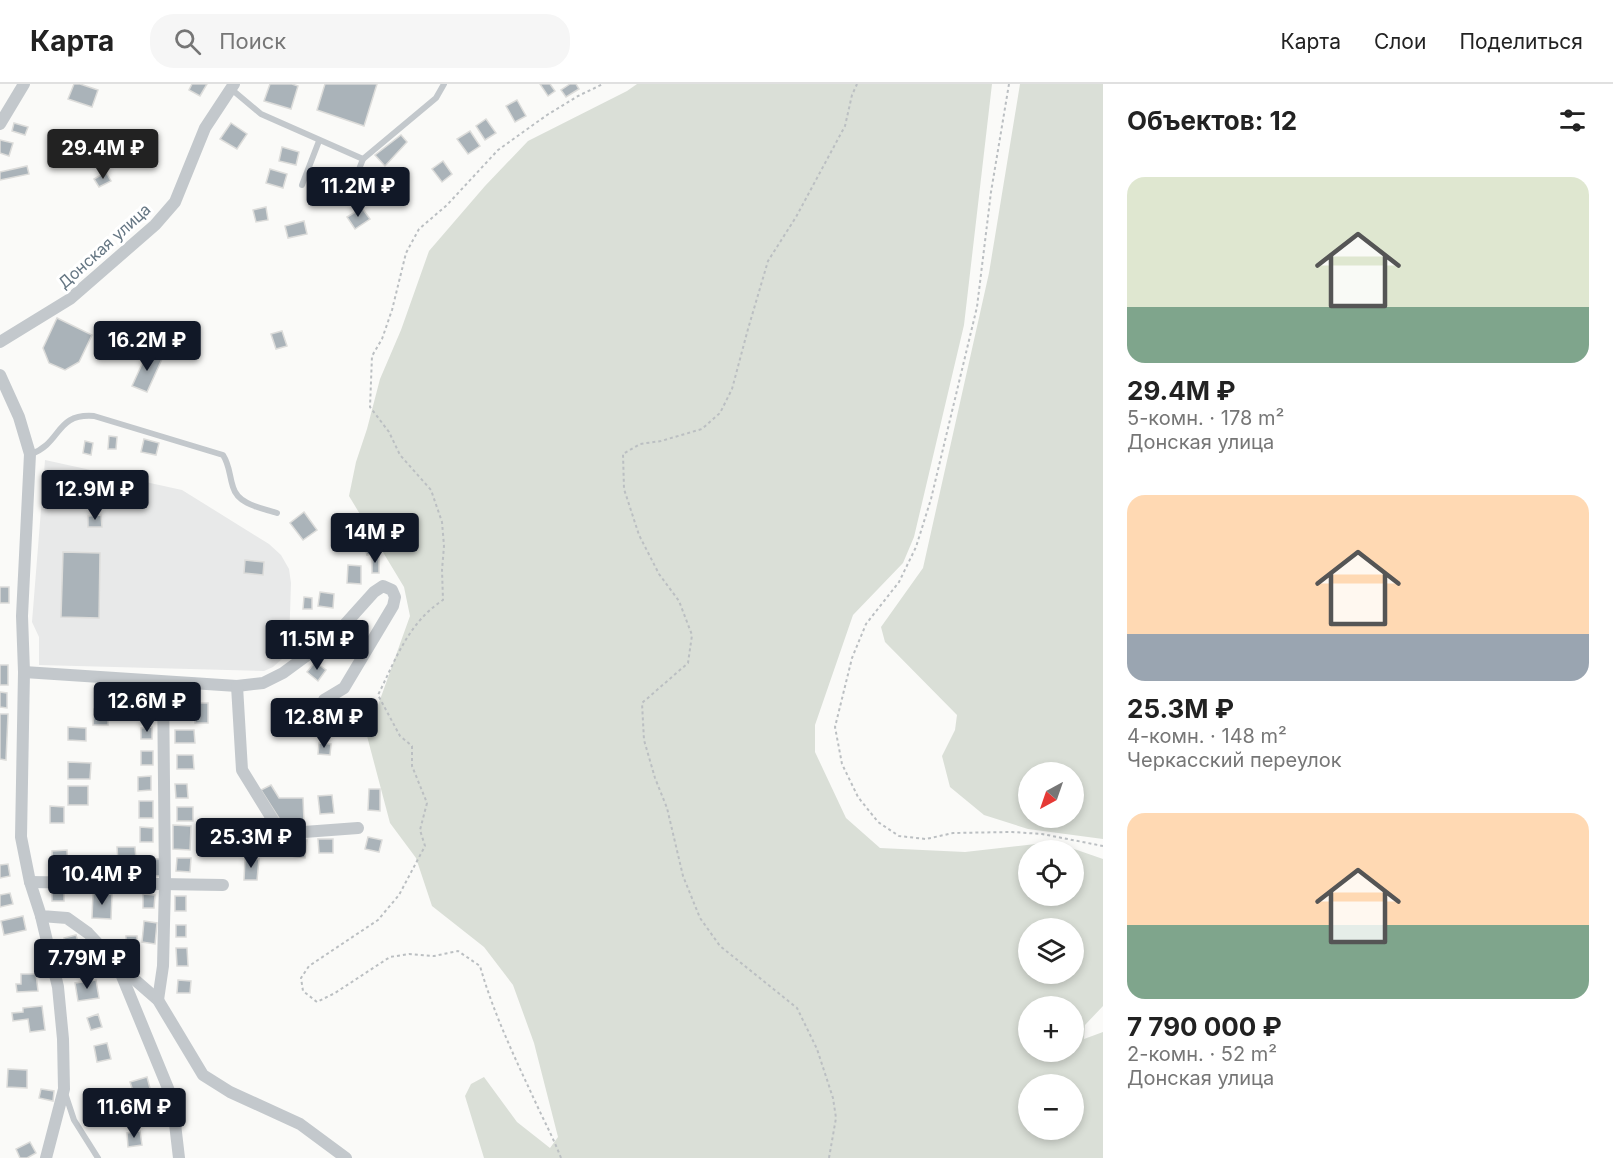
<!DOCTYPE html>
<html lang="ru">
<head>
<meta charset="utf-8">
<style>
	body { margin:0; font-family:Inter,sans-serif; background:#f6f6f6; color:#222; height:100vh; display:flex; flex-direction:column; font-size:22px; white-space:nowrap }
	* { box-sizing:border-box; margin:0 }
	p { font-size:20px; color:#767676 }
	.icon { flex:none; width:33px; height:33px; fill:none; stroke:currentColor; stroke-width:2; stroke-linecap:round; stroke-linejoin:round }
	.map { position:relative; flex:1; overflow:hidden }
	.panel { display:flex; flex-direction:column; background:#fff; width:510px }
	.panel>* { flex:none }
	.needle { width:39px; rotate:220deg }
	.controls { position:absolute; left:1018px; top:678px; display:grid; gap:12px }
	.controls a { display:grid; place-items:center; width:66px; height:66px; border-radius:50%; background:#fff; box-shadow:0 3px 9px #0003; font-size:30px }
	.price { position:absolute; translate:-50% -51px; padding:0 14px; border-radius:6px; background:#111827; color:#fff; font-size:20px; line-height:39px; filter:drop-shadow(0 2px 3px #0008) }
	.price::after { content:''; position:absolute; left:50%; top:36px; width:18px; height:14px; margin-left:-9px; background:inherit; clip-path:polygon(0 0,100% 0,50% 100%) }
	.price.active { background:#222; color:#fff }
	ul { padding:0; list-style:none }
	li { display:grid; align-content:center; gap:12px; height:318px; padding:0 24px }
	li span { display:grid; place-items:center; height:186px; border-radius:18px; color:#555 }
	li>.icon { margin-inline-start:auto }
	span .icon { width:108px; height:108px; fill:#fffc; stroke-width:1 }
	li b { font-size:26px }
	h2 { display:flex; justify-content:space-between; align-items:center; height:72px; padding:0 24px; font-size:26px }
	header { display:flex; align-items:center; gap:36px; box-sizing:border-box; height:84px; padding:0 30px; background:#fff; border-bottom:2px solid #e0e0e0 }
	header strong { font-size:28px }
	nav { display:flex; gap:33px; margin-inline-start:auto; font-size:21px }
	.search { width:420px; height:54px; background:#f6f6f6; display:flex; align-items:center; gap:15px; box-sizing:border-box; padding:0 21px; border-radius:24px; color:#767676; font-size:22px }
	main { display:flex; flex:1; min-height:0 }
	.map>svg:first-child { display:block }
	.built { fill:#e8e9e9 }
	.green { fill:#dadfd7; fill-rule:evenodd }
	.building { fill:#aab3b9; stroke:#dcdcda; stroke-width:1.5 }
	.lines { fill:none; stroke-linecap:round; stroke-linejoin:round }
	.path { stroke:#bbbfc2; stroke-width:2; stroke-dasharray:3 3; stroke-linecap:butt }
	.service { stroke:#c3c8cc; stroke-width:6 }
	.minor { stroke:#c3c8cc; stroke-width:12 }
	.labels { text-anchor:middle; stroke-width:6; stroke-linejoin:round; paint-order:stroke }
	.street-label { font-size:16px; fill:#657683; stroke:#fff }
</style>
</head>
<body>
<header>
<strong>Карта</strong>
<div class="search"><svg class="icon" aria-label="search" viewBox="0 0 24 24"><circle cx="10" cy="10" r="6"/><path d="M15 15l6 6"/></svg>Поиск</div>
<nav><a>Карта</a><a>Слои</a><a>Поделиться</a></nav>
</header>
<main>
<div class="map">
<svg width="1103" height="1074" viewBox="0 0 1103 1074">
	<rect width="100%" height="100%" fill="#fafaf8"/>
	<polygon class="built" points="45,376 182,406 269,460 281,471 289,485 291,499 289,560 282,575 273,583 264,587 39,581 39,553 32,538"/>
	<g class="green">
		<path d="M637,0H992L964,241L914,453L903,479L853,531L815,641V668L846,734L880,764L965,768L1054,758L1103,775V922L1085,941L1084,955L1103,948V1074H484L465,1012L471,1000L484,993L517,1038L550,1064L558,1053L534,959L513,901L484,863L432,822L416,774L390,739L367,652L410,532L404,503L349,412L356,378L367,345L380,295L401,246L429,167L485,102L528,57L627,7ZM1029,766H1074V812H1029ZM1074,844V890H1029V844ZM1029,922H1074V968H1029ZM1029,1000H1074V1046H1029Z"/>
		<path d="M1020,0H1103V755L1028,745L984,731L950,703L942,672L955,646L957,631L885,558L881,543L923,484L989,189ZM1029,688H1074V734H1029Z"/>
	</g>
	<g class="building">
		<polygon points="74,0 80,0 98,6 92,23 68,15"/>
		<polygon points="192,0 207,0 200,12 189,6"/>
		<polygon points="270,0 292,0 298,2 291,25 264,17"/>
		<polygon points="325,0 377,0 364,42 317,26"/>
		<polygon points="540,0 550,0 555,7 548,12"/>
		<polygon points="576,0 579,5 566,13 561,6 570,0"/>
		<polygon points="517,16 526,32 515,38 506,22"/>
		<polygon points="486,35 496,49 485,56 476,42"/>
		<polygon points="14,39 28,43 25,51 12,47"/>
		<polygon points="231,39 247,50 237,65 220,55"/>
		<polygon points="470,47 480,62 468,70 457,55"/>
		<polygon points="401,51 407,58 385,82 375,71"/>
		<polygon points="0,56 13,59 9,72 0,69"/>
		<polygon points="282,63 299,68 296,81 279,77"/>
		<polygon points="443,77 452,90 442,98 432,85"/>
		<polygon points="27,82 29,90 0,96 0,88"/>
		<polygon points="270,85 287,90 283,104 266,99"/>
		<polygon points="370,85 381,91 369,114 357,108"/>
		<polygon points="106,88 111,97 99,103 94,95"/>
		<polygon points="317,88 332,93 327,108 311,102"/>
		<polygon points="266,123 268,136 256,138 253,126"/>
		<polygon points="362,124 370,135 355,145 347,133"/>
		<polygon points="304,137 307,150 288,154 285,142"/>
		<polygon points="57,234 92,251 79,278 65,286 49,279 43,264"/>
		<polygon points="282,247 287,262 276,265 271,250"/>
		<polygon points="147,269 162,275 147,308 132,302"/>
		<polygon points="109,352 117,353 116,365 108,365"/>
		<polygon points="144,355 159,359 156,371 141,368"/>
		<polygon points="85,357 93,359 91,371 83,369"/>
		<polygon points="304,428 317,446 303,456 290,439"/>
		<polygon points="101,431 102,443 88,443 88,432"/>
		<polygon points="372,456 375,469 367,471 363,458"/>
		<polygon points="63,468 100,469 99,534 61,533"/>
		<rect x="372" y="472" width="7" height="17"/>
		<polygon points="245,476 264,478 263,491 244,489"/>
		<polygon points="348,481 361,482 361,500 347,499"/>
		<rect x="0" y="503" width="9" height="16"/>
		<polygon points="320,508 334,510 333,524 318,522"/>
		<polygon points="304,513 312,514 312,525 303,525"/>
		<polygon points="315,578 326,586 318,597 307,588"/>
		<rect x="0" y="581" width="8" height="20"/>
		<rect x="133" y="605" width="22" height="28"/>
		<polygon points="0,608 7,609 7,624 0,623"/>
		<polygon points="349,617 352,637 332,639 329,619"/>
		<polygon points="177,619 208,619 208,639 195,639 195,633 177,633"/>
		<polygon points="108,624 108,641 93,641 94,625"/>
		<polygon points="0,630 8,630 6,676 0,675"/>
		<polygon points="68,643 86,644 86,657 68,656"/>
		<polygon points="152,643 152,655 141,655 141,644"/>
		<polygon points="175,646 194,646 195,659 175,659"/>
		<polygon points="319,659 331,660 330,671 318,670"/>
		<rect x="141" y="667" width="12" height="14"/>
		<polygon points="177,671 193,671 194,685 177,685"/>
		<polygon points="68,678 91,679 90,695 68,695"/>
		<polygon points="151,692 151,706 138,707 138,693"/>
		<polygon points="175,700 187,700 188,714 176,714"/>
		<polygon points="271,701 279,714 303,714 304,738 282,739 261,706"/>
		<rect x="68" y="702" width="20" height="19"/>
		<polygon points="369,705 380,705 380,727 368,726"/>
		<polygon points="332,711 334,729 320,730 318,712"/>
		<rect x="139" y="717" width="14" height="17"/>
		<polygon points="50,722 64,723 64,739 50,739"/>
		<rect x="177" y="723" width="16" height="14"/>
		<polygon points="173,741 191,742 190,766 173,765"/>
		<polygon points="140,743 153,744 153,758 140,758"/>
		<polygon points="368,753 382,756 379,768 365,765"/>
		<polygon points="292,755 307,756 305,774 291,772"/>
		<polygon points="318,755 333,755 333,769 319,769"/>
		<polygon points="117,763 135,763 136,776 118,777"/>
		<polygon points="67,766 68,785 53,786 52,767"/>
		<polygon points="142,774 161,775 160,792 141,791"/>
		<polygon points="177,774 191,774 190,788 176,787"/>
		<polygon points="245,774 259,775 257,796 244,796"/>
		<polygon points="104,779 119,780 119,790 104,790"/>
		<polygon points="8,780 10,792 0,794 0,781"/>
		<rect x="52" y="805" width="12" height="12"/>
		<polygon points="10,809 13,820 0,823 0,811"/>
		<polygon points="93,809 112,810 111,835 92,834"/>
		<polygon points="143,810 155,811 154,824 143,824"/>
		<rect x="175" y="812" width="11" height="15"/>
		<polygon points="23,832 26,846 4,851 1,837"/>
		<polygon points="144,837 157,839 155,860 142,858"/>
		<rect x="176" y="841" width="10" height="12"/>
		<polygon points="76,851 81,868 68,871 64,854"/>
		<rect x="126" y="852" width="11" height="9"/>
		<polygon points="176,864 187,864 188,882 177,882"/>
		<polygon points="21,890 36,890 38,907 17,908 16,900 21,900"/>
		<polygon points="96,896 99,914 78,917 75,899"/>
		<polygon points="178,896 191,897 190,909 177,909"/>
		<polygon points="42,922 45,946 30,948 28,935 13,937 12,929 23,928 23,924"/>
		<polygon points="98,930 102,943 91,946 87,934"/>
		<polygon points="107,959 111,975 97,978 94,962"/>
		<polygon points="8,985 27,986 27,1004 7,1003"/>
		<polygon points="147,993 151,1008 135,1013 130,998"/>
		<polygon points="41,1005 54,1007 53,1017 39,1014"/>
		<polygon points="140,1047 142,1061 128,1063 127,1049"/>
		<polygon points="30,1058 36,1069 27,1074 20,1074 16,1065"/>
	</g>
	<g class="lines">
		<g class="path">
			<polyline points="1009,0 991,108 977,223 931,415 916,463 899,498 866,540 852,574 835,643 842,680 858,713 878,738 899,752 926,755 953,749 1012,748 1042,750 1103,762"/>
			<path d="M561,1074C553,1053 543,1035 534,1015C514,972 493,928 480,882L458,867L434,872L409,870L390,873L335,909L317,918L303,907L301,894L309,882L378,836L399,811L425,762L420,746L427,719L412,682V662L400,652L378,611C396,575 408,539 443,516L442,486L444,462L442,438L431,406L400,371L389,348L370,323L372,272L382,255L392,226L406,169L419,145L447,121L498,66L547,31L578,12L603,0"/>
			<polyline points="829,1074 836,1034 833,1014 817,965 797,924 720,862 700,834 683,792 667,724 655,694 644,656 642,619 688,579 692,551 679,517 659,490 639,451 624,405 623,370 640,360 661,357 702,345 720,329 732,305 748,245 768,177 796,133 845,42 852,11 857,0"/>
		</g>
		<g class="service">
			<polyline points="230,4 261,30 363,75"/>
			<polyline points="302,101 319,57"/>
			<polyline points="352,103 363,75 436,14 444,0"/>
			<path d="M31,370C62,359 55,329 94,332L223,371C230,382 229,391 233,403C238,421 262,424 277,429"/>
			<polyline points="65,1009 74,1036 98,1074"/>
		</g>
		<g class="minor">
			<polyline points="0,40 24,0"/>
			<polyline points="0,258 70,215 155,141 175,118 205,44 234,0"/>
			<polyline points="0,291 19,333 30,370 22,532 24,588 21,753 30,798 41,832 67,834 88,849 117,880 172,1014 179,1074"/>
			<polyline points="24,588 237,602 263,599 283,589 313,567 329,558 374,508 383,502 392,506 395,513 393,522 344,604 324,616"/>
			<polyline points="237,602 242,686 279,746 304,748 358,744"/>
			<polyline points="30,798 223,801"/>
			<polyline points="41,832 58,903 63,955 64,1005 46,1074"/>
			<polyline points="119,882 158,916 203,991 230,1008 300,1040 346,1074"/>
			<polyline points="158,916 163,882 165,799 163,598"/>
		</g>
	</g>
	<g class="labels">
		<g class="street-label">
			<text transform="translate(104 162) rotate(-42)" y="6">Донская улица</text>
		</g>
	</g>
</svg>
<div class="controls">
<a><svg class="needle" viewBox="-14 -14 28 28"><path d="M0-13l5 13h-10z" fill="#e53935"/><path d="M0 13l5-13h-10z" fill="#767676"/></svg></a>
<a><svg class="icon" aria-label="locate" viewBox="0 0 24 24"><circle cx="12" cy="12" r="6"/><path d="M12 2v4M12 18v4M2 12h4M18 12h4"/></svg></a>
<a><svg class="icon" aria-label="layers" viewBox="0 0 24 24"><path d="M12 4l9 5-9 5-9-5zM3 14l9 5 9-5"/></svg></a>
<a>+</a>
<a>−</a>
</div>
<b class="price active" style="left:103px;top:96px">29.4M ₽</b>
<b class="price" style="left:358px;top:134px">11.2M ₽</b>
<b class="price" style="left:147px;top:288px">16.2M ₽</b>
<b class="price" style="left:95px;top:437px">12.9M ₽</b>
<b class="price" style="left:375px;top:480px">14M ₽</b>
<b class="price" style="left:317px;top:587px">11.5M ₽</b>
<b class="price" style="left:147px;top:649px">12.6M ₽</b>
<b class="price" style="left:324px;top:665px">12.8M ₽</b>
<b class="price" style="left:251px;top:785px">25.3M ₽</b>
<b class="price" style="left:102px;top:822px">10.4M ₽</b>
<b class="price" style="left:87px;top:906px">7.79M ₽</b>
<b class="price" style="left:134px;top:1055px">11.6M ₽</b>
</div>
<section class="panel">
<h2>Объектов: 12<svg class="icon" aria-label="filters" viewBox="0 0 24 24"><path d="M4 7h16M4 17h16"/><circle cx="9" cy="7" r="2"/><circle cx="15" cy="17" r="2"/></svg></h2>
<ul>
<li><span style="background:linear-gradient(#dfe7d0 70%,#7fa58c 0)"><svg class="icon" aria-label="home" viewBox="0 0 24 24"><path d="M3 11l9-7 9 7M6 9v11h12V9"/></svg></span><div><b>29.4M ₽</b><p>5-комн. · 178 m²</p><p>Донская улица</p></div></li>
<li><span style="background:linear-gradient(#ffd9b3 75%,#9aa5b1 0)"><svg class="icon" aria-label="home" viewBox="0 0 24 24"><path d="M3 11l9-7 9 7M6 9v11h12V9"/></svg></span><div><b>25.3M ₽</b><p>4-комн. · 148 m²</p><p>Черкасский переулок</p></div></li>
<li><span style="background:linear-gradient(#ffd9b3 60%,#7fa58c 0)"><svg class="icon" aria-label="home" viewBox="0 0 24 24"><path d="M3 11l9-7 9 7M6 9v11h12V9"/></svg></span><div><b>7 790 000 ₽</b><p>2-комн. · 52 m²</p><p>Донская улица</p></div></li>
</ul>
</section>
</main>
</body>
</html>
